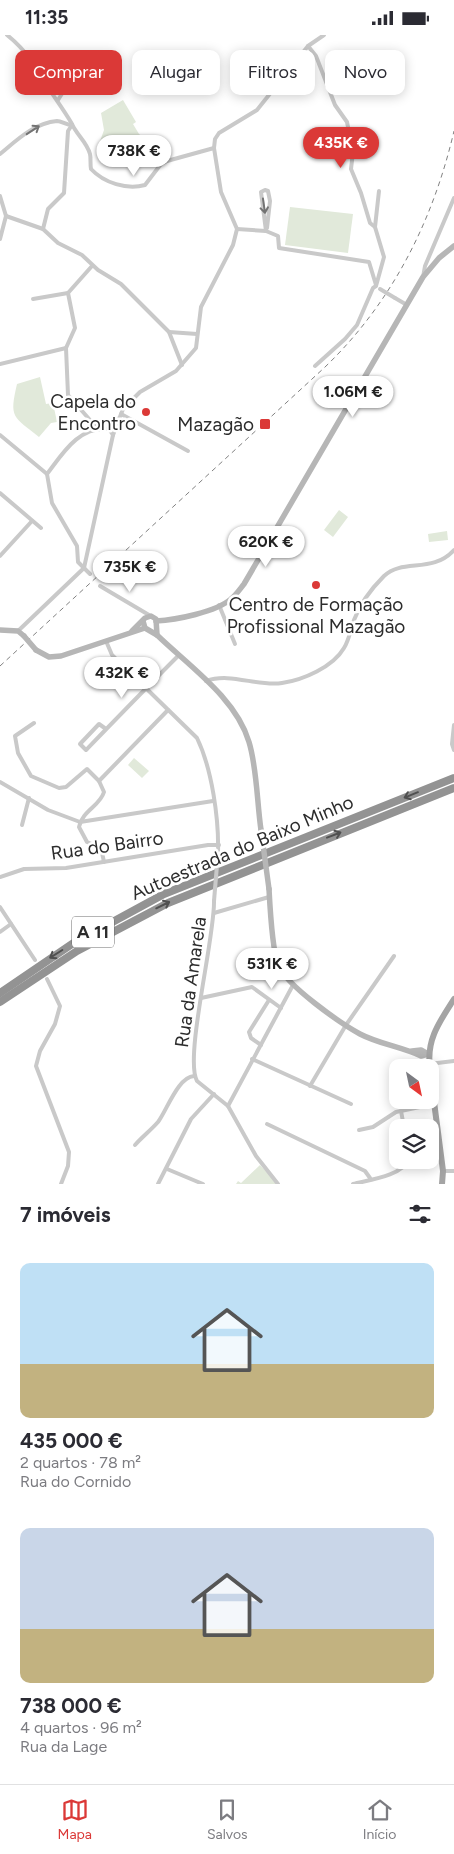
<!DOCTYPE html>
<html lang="pt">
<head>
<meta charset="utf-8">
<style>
	body { margin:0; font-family:Figtree,sans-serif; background:#f2f2f3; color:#2b2b33; height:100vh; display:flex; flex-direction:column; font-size:19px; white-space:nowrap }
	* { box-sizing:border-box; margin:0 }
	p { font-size:16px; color:#7c7c81 }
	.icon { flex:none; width:28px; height:28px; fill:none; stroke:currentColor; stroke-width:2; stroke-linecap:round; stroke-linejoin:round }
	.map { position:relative; height:1149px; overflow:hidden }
	.side { display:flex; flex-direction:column; background:#fff; flex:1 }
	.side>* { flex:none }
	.top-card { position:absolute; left:15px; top:15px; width:425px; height:45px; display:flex; gap:10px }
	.needle { width:32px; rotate:147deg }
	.fabs { position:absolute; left:389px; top:1024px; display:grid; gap:10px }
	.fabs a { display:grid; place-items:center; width:50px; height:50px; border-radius:10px; background:#fff; box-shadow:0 2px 12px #0003; font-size:25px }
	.price { position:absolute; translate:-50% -42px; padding:0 11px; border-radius:18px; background:#fff; color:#222; font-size:16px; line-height:32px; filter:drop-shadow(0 1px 2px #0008) }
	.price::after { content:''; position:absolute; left:50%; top:30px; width:15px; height:11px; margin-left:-8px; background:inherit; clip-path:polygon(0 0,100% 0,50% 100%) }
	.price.on { background:#db3937; color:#fff }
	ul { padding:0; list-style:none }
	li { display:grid; align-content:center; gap:10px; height:265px; padding:0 20px }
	li span { display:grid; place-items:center; height:155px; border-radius:10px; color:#555 }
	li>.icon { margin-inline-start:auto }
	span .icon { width:90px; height:90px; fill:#fffc; stroke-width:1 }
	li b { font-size:21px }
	h2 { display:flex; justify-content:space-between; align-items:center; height:60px; padding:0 20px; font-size:21px }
	.tag { padding:0 18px; border-radius:10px; background:#fff; box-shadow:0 2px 12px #0003; font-size:18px; line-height:45px }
	.tag.on { background:#db3937; color:#fff }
	.status { display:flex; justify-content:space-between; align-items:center; height:35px; padding:0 25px; background:#fff; direction:ltr }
	.status svg { height:14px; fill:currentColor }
	.tabs { display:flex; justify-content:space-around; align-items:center; height:70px; border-top:1px solid #e1e1e2; background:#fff; font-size:14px; color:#7c7c81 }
	.tabs a { display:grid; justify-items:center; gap:2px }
	.tabs .on { color:#db3937 }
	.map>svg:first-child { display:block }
	.green { fill:#e1e9da }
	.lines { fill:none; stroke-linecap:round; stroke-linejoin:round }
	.street { stroke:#c9c9c9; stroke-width:4 }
	.secondary { stroke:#b6b6b6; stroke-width:5.5 }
	.primary { stroke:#a4a4a4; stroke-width:6 }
	.highway { stroke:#939393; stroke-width:8 }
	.rail { stroke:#818181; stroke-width:1; stroke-dasharray:5 4; stroke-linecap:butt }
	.street-bridge { stroke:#c9c9c9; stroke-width:4 }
	.secondary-bridge { stroke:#b6b6b6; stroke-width:5.5 }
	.oneway { stroke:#737373 }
	.oneway2 { stroke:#505050 }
	.poi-dot { fill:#db3937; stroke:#fff; stroke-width:2 }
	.labels { text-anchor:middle; stroke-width:5; stroke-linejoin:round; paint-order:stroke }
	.shield { fill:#fff; stroke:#6b6b6b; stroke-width:1 }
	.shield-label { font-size:18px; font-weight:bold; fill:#2c2c2c }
	.poi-label { font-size:19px; fill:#2c2c2c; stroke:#fff; text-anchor:end }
	.street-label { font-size:19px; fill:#2c2c2c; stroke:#fff }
</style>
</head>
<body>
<div class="status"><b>11:35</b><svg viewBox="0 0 49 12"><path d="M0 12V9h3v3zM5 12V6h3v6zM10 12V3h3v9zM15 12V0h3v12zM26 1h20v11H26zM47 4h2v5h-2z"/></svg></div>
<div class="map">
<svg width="454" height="1149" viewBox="0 0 454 1149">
	<rect width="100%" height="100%" fill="#fff"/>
	<g class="green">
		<polygon points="123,65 136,87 133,89 139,99 160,117 153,124 121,119 98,112 104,95 101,78"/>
		<polygon points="290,172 353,179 348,218 285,210"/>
		<path d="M40,342L46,369L53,368L57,387L51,388L39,402C13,381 9,383 17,349Z"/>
		<polygon points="339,475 348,482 333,502 324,495"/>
		<polygon points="447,496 448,505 429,507 428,499"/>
		<polygon points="134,723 149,736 142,743 128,730"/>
		<polygon points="260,1130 278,1149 236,1149 238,1146 241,1148"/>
	</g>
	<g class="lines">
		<g class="street">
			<path d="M7,0C26,15 37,33 49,54C57,66 65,77 72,89C76,99 87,107 90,119C91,123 90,129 91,134C104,148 127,155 145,150L161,129L167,126L214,113"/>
			<polyline points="308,11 316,21 335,70 347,87 353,117 351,134 361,158 370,188 375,192 384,222 376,251 373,253 357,290 345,304 315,331"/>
			<polyline points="58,65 87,19"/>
			<path d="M0,119C17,105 34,88 57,86C62,86 66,90 72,90"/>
			<polyline points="0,161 6,181"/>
			<polyline points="6,181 43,194 58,208 82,220 98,235 121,249 169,297 182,330"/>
			<polyline points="375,192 379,156"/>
			<polyline points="43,194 48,174 64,158 68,96 72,90"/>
			<polyline points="237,194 266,196 278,201 279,213 369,227 376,250"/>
			<polyline points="266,196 261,157 265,155 268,156 270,166 267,193"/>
			<polyline points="0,204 6,181"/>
			<polyline points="92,231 68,258 75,293 66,313 68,360 97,393"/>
			<polyline points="423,242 425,231 454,163"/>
			<polyline points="395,263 407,270"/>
			<polyline points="33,264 68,258"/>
			<polyline points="169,297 197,299"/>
			<polyline points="0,329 66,313"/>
			<polyline points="121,379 188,416"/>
			<polyline points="109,394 119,383"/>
			<polyline points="0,400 47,439"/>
			<polyline points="0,458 41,493"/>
			<polyline points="0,521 32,486"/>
			<polyline points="84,533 113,400 123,374 140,357 176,336 196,313 201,272 233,210 237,194 221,157 214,113 215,104 219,98 257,75 308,11 324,0"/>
			<path d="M90,539L78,527L77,511L52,468L47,439C63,418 79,391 109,394L113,400"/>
			<polyline points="100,551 149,580"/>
			<polyline points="219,570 235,609"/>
			<polyline points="18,596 84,533"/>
			<path d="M106,606L112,620L197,703C212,734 219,784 218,818"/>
			<path d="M206,646C231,637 257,652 282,648C303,645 333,632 344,613C349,605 351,594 354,585C360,569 373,552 384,541C403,523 432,539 454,515"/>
			<polyline points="34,688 15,701 18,718 31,741 59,753 66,752 87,734 99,746 168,675"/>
			<polyline points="454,690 452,709 454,715"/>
			<path d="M106,694L99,689L80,709L86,715C117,683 147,652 178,621"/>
			<path d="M99,746L104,757C100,771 82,776 79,792L87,807L101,813L104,827"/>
			<polyline points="0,747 48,775 80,787"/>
			<polyline points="80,787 213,766"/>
			<polyline points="22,790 29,763"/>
			<polyline points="0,842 24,834 66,833 208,810 219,810"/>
			<path d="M214,866C215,902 184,1023 197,1046L228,1071L256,1121L278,1149"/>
			<polyline points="0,872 35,925"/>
			<polyline points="214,878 269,862"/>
			<polyline points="0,897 11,889"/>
			<polyline points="47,944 60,971 55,989 40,1016 36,1031 69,1117 68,1131 61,1149"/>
			<polyline points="201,963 252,952 281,973"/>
			<polyline points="261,1010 251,1003 249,997 269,965"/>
			<polyline points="252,1024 351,1069"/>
			<polyline points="429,1029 454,1026"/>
			<polyline points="310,1051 346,990 394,921"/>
			<polyline points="228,1071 293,950"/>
			<polyline points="401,1076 404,1092"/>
			<polyline points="267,1089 365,1136 370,1143"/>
			<polyline points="359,1095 373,1092 396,1077 434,1069"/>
			<path d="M135,1110C142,1102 151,1095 158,1087C167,1075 178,1042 194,1041"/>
			<polyline points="167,1134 203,1149"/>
			<polyline points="443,1136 454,1136"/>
			<polyline points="158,1149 191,1084 214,1059"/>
			<path d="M353,1149C368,1145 402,1141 408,1125"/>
		</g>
		<g class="secondary">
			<path d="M143,586L145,593L157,600C189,631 236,663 249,707C257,733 257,768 261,795"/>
			<path d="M156,586C176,585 216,577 231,564C236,560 240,554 244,549L423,242L439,223L454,211"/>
			<polyline points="0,595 18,596 24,601"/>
			<polyline points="132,596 145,583 151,581 156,584 157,600"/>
			<polyline points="36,615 49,622 61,621 145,593"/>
			<path d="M269,854C270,873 272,913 278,930C287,951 340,988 360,999C379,1009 402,1012 421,1021L428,1019"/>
			<polyline points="412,1016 421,1015 428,1019"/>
		</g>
		<g class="primary">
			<path d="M430,1032C426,1005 440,986 454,964"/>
			<polyline points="430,1036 443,1136 442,1149"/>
		</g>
		<g class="highway">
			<polyline points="0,958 72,909 164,859 454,743"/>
			<polyline points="0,967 77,916 168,868 454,753"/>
		</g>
		<path class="rail" d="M0,631L324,333C392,268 433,186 454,96"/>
		<g class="street-bridge">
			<polyline points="380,254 395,263"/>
			<polyline points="214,866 218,818"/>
		</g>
		<g class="secondary-bridge">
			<polyline points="24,601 36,615"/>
			<polyline points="261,795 269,854"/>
		</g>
	</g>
	<defs><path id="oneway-shaft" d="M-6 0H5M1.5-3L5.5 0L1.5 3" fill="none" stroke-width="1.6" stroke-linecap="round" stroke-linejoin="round" transform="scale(1.25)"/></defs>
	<g class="oneway">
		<use href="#oneway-shaft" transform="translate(33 95) rotate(-33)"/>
		<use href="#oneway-shaft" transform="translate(264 171) rotate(82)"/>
	</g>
	<g class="oneway2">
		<use href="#oneway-shaft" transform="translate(411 760) rotate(158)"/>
		<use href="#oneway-shaft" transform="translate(334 800) rotate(-21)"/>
		<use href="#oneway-shaft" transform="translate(163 870) rotate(-26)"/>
		<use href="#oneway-shaft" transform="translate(56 919) rotate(148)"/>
	</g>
	<g class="poi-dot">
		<circle cx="146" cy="377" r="5"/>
		<rect x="259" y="383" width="12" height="12" rx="2.5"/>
		<circle cx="316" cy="550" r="5"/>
	</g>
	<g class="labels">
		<rect class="shield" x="72" y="881.5" width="42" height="31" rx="4"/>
		<g class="shield-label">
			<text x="93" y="903">A 11</text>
		</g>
		<g class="poi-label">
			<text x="136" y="373">Capela do<tspan x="136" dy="22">Encontro</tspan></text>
			<text x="254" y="396">Mazagão</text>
			<text x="316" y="576" text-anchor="middle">Centro de Formação<tspan x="316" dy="22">Profissional Mazagão</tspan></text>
		</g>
		<g class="street-label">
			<text transform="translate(107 810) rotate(-8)" y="7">Rua do Bairro</text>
			<text transform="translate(242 812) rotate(-23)" y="7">Autoestrada do Baixo Minho</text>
			<text transform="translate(190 947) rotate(-82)" y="7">Rua da Amarela</text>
		</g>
	</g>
</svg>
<div class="fabs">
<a><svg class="needle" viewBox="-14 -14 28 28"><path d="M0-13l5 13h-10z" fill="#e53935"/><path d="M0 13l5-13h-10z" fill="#7c7c81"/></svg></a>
<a><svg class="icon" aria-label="layers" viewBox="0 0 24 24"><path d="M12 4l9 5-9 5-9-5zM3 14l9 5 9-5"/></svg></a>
</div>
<b class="price on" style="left:341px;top:134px">435K €</b>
<b class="price" style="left:134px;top:142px">738K €</b>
<b class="price" style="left:353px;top:383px">1.06M €</b>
<b class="price" style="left:266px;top:533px">620K €</b>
<b class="price" style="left:130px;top:558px">735K €</b>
<b class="price" style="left:122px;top:664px">432K €</b>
<b class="price" style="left:272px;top:955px">531K €</b>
<div class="top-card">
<a class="tag on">Comprar</a>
<a class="tag">Alugar</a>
<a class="tag">Filtros</a>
<a class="tag">Novo</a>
</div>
</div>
<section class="side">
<h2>7 imóveis<svg class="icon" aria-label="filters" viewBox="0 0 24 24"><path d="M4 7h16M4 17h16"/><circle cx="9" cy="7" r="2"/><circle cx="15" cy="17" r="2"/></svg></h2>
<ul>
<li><span style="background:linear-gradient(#bfe0f5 65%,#c2b280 0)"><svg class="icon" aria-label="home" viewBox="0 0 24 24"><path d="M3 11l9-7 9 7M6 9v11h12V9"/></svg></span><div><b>435 000 €</b><p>2 quartos · 78 m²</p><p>Rua do Cornido</p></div></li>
<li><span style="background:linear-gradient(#c9d6e8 65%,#c2b280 0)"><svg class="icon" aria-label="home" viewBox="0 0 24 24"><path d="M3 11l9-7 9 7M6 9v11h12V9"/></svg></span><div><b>738 000 €</b><p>4 quartos · 96 m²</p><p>Rua da Lage</p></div></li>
</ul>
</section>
<nav class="tabs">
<a class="on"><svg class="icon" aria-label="map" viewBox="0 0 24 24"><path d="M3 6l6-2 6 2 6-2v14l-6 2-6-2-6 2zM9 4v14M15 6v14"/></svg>Mapa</a>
<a><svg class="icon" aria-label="saved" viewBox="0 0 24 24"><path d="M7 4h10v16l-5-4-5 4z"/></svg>Salvos</a>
<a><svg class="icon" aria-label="home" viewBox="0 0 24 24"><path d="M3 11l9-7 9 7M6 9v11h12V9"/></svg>Início</a>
</nav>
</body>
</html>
